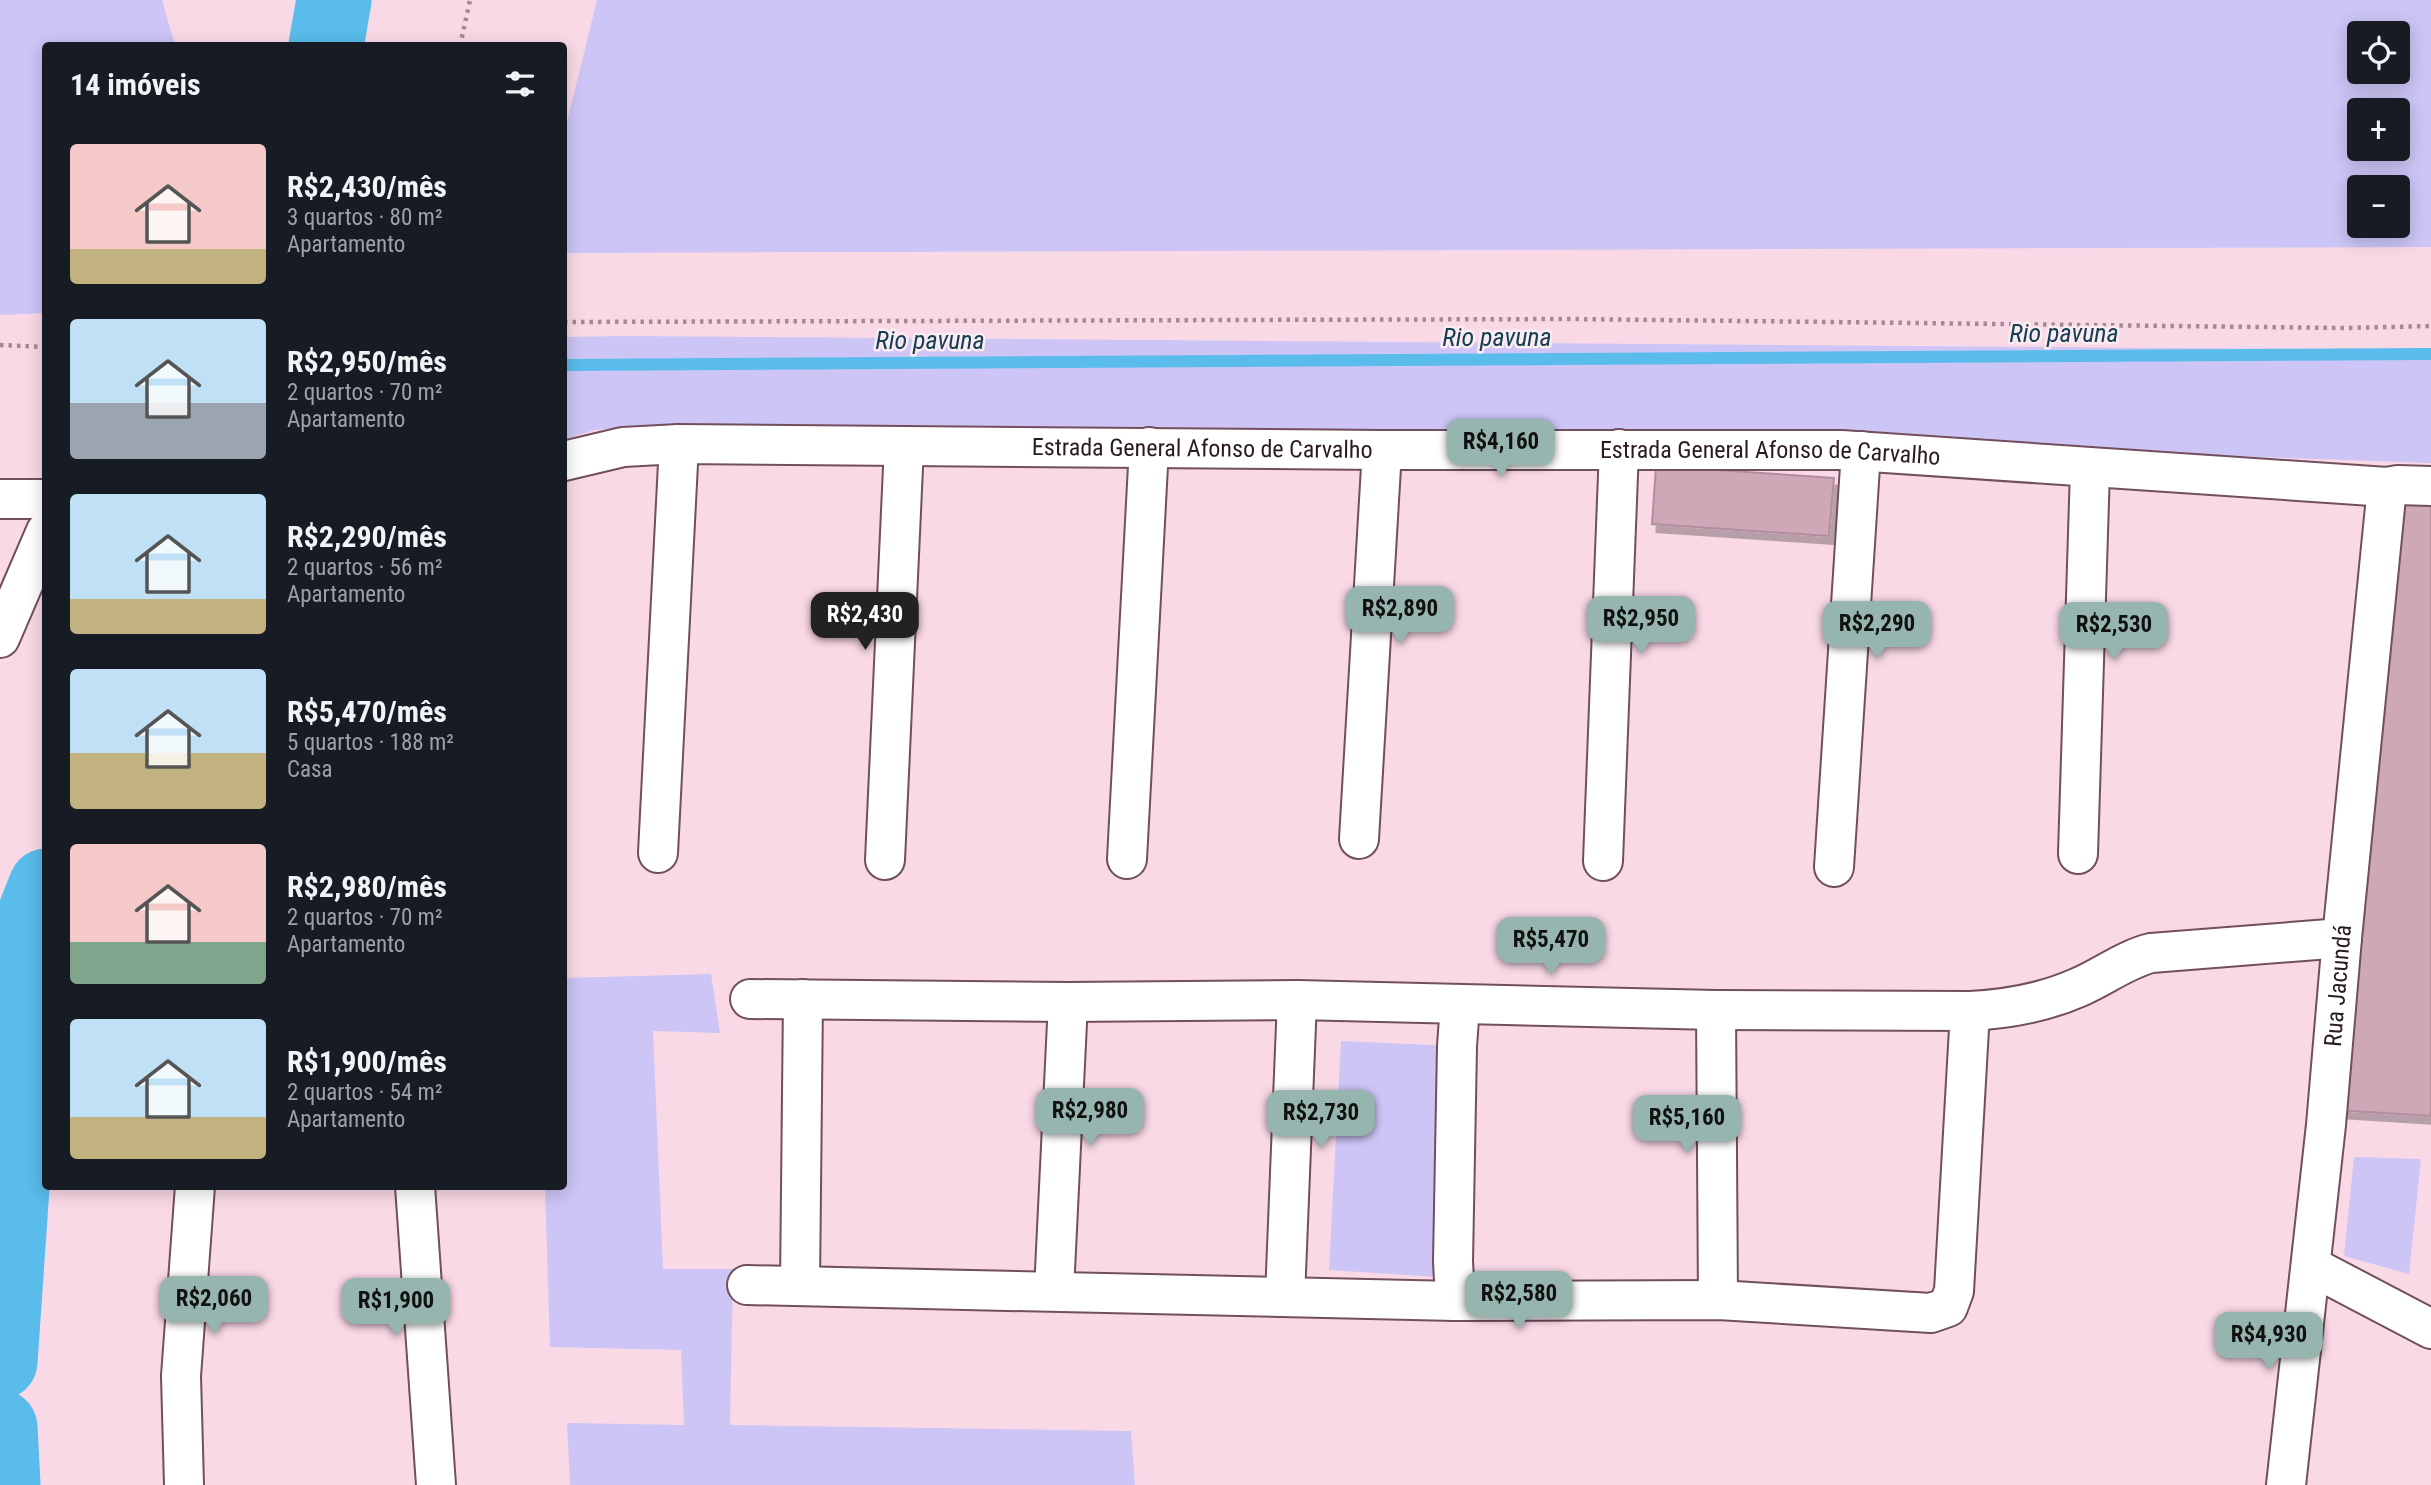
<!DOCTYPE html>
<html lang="pt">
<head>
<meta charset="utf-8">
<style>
	body { margin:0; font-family:"Roboto Condensed",sans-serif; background:#20242c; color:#f1f3f6; height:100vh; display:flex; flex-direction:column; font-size:26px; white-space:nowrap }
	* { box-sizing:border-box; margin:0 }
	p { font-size:23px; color:#9ea1a6 }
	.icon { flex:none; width:38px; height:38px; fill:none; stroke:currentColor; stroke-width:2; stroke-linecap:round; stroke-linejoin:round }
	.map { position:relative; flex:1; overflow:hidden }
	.panel { position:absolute; left:42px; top:42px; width:525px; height:1148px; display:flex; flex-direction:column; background:#171b24; border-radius:7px; box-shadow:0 4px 18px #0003 }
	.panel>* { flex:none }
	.buttons { position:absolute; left:2347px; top:21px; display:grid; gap:14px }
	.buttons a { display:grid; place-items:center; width:63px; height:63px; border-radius:7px; background:#171b24; box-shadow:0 4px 18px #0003; font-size:35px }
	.price { position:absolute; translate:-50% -60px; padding:0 16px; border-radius:14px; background:#97b5af; color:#111; font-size:23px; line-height:46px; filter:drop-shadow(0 2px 4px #0008) }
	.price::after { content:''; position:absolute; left:50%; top:42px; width:21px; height:16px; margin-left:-10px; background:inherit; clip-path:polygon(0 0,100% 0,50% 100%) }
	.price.current { background:#222; color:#fff }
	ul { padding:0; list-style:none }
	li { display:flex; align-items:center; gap:21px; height:175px; padding:0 28px }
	li span { display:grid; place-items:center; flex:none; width:196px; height:140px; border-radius:7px; color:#555 }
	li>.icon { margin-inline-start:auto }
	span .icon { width:84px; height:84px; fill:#fffc; stroke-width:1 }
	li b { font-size:30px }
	h2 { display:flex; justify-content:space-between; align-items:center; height:84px; padding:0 28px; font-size:30px }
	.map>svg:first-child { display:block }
	.green { fill:#ccc5f6; fill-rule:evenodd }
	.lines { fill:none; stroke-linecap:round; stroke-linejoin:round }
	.stream { stroke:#59bcea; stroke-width:12 }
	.river { stroke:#59bcea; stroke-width:75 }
	.building { fill:#cfa8b8; stroke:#b38d9d; stroke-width:2; filter:url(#shadow) }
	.minor-casing { stroke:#714f5d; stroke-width:42 }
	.path { stroke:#a48a95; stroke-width:4.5; stroke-dasharray:3.5 5; stroke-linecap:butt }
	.minor { stroke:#fff; stroke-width:38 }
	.labels { text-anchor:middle; stroke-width:5; stroke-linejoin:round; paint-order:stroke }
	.street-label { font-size:24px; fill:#2a1b22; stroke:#fcecf2 }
	.water-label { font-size:26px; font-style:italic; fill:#164154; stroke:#fcecf2 }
</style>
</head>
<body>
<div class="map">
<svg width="2431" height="1485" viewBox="0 0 2431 1485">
	<defs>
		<filter id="shadow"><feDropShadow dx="4.5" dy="8" stdDeviation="0" flood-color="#0004"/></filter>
	</defs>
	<rect width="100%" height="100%" fill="#fad9e7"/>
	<g class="green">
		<polygon points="0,0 162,0 175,45 46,46 45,313 0,315"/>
		<path d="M597,0H2431V247L564,253V134ZM2359,33H2398V72H2359ZM2359,110H2398V149H2359ZM2398,187V226H2359V187Z"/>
		<polygon points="622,336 2431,350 2431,463 1621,435 619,428 595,430 564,439 564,337"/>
		<polygon points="711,974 720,1033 653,1031 663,1269 733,1269 730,1425 1131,1431 1135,1485 570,1485 567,1423 684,1425 681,1350 550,1347 545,1187 564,1186 564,978"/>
		<polygon points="1341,1041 1455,1046 1438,1277 1329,1270"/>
		<polygon points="2354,1157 2421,1159 2409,1274 2344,1256"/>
	</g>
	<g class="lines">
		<polyline class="stream" points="564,365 2431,354"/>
		<g class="river">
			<polyline points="326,46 334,0"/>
			<polyline points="0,1362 30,926 46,886"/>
			<polyline points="0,1427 3,1485"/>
		</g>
	</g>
	<g class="building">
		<polygon points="1656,466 1834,478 1829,536 1652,524"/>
		<polygon points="2401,491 2431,491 2431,1116 2336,1110"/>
	</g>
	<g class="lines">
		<g class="minor-casing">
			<g id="minor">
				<path id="s1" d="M564,461L623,447L679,444L1382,450H1841L2387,487L2398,485L2431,486"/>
				<polyline points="0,499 46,499"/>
				<polyline points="0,638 46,531"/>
				<polyline points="1359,839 1382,450"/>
				<polyline points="658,853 679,444"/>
				<polyline points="2078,854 2090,469"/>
				<polyline points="1127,859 1149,447"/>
				<polyline points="885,860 904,446"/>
				<polyline points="1603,861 1619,449"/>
				<polyline points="1834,867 1861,451"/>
				<path d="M750,999L1068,1002L1297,1000L1716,1010L1970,1011C2007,1009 2043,1003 2077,988C2103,977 2124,960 2151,953L2342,938"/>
				<polyline points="1716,1010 1718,1300"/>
				<polyline points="415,1186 436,1485"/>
				<polyline points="2311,1266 2431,1329"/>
				<polyline points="747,1285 1455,1301 1718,1300 1931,1313 1948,1307 1954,1291 1970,1011"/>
				<polyline points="800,1286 803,999"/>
				<polyline points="1054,1291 1068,1002"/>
				<polyline points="1285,1297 1297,1000"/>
				<polyline points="1455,1301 1453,1261 1457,1046 1460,1005"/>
				<polyline points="184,1485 181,1376 195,1186"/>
				<path id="s2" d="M2286,1485L2326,1125L2342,938L2387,487"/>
			</g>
		</g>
		<g class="path">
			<polyline points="460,46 470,0"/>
			<polyline points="564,322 1571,319 2344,328 2431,326"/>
			<polyline points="0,345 46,347"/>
		</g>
		<use href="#minor" class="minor"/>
	</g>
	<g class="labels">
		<g class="street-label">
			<text dy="8" stroke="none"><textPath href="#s1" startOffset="640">Estrada General Afonso de Carvalho</textPath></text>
			<text dy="8" stroke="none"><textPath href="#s1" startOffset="1208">Estrada General Afonso de Carvalho</textPath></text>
			<text dy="8" stroke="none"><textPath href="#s2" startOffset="502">Rua Jacundá</textPath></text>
		</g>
		<g class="water-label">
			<text x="2064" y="342">Rio pavuna</text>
			<text x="1497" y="346">Rio pavuna</text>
			<text x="930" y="349">Rio pavuna</text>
		</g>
	</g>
</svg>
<div class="buttons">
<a><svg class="icon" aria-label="locate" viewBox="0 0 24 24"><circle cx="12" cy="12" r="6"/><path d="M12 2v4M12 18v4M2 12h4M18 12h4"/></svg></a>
<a>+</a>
<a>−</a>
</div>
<b class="price" style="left:1501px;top:479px">R$4,160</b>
<b class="price" style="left:1400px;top:646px">R$2,890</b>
<b class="price current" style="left:865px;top:652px">R$2,430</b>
<b class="price" style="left:1641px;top:656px">R$2,950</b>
<b class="price" style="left:1877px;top:661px">R$2,290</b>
<b class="price" style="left:2114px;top:662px">R$2,530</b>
<b class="price" style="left:1551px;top:977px">R$5,470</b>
<b class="price" style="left:1090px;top:1148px">R$2,980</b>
<b class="price" style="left:1321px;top:1150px">R$2,730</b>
<b class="price" style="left:1687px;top:1155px">R$5,160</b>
<b class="price" style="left:1519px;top:1331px">R$2,580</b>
<b class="price" style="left:214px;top:1336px">R$2,060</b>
<b class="price" style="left:396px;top:1338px">R$1,900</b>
<b class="price" style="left:2269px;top:1372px">R$4,930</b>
<section class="panel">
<h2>14 imóveis<svg class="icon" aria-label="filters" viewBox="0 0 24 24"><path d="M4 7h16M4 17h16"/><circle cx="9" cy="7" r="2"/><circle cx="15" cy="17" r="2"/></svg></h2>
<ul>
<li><span style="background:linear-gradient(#f6c9c9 75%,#c2b280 0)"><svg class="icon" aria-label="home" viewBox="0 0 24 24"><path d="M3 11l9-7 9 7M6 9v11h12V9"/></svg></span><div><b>R$2,430/mês</b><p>3 quartos · 80 m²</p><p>Apartamento</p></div></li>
<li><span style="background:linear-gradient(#bfe0f5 60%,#9aa5b1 0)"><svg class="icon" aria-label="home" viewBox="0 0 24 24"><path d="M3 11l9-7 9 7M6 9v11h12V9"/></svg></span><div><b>R$2,950/mês</b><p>2 quartos · 70 m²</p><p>Apartamento</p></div></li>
<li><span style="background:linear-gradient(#bfe0f5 75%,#c2b280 0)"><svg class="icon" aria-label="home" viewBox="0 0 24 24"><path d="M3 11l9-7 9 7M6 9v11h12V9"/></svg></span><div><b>R$2,290/mês</b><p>2 quartos · 56 m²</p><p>Apartamento</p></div></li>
<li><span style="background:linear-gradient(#bfe0f5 60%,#c2b280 0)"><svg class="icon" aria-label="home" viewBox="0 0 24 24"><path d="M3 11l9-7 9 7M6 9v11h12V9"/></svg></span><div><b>R$5,470/mês</b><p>5 quartos · 188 m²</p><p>Casa</p></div></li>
<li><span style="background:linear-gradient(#f6c9c9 70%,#7fa58c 0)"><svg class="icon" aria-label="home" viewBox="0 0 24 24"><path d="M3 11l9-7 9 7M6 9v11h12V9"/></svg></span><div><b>R$2,980/mês</b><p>2 quartos · 70 m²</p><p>Apartamento</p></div></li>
<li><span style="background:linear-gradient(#bfe0f5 70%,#c2b280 0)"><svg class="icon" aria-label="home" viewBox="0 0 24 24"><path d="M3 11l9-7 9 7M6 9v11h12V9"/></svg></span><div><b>R$1,900/mês</b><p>2 quartos · 54 m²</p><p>Apartamento</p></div></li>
</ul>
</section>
</div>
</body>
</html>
